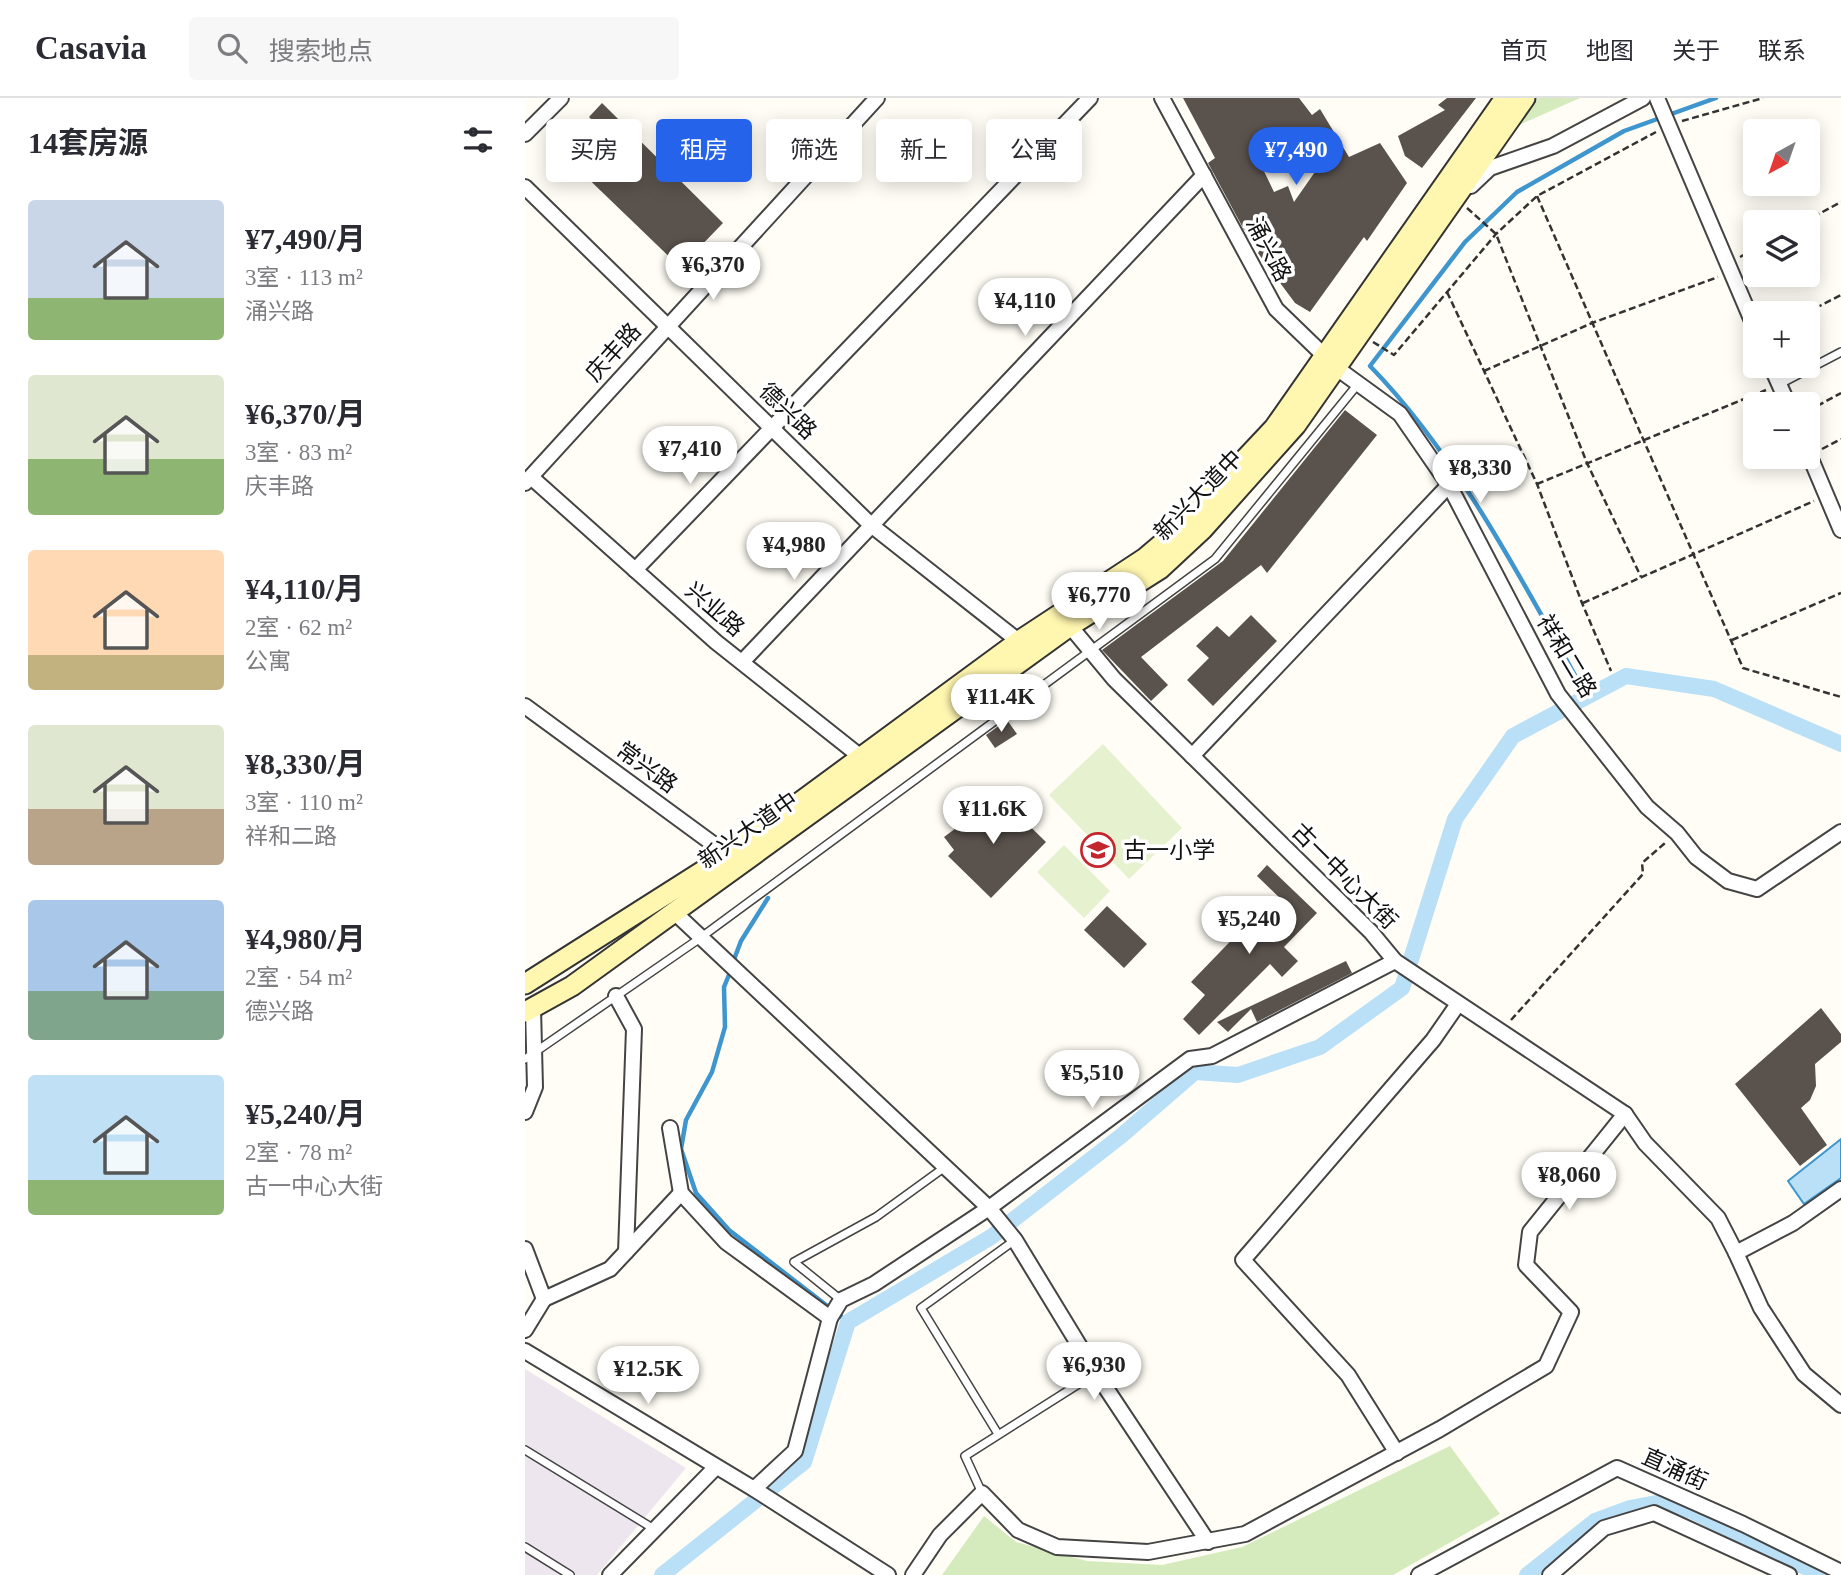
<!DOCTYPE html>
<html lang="zh">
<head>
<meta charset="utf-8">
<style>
	body { margin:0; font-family:"Times New Roman","Noto Sans SC",serif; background:#f7f7f7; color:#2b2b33; height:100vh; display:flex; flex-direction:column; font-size:26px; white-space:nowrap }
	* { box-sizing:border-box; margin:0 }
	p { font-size:23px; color:#7c7c81 }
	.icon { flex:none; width:38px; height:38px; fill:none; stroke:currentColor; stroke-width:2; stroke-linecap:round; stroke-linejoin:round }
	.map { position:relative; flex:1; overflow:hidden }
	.sheet { display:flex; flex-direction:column; background:#fff; width:525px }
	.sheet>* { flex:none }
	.top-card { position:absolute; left:21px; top:21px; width:665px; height:63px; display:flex; gap:14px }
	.needle { width:46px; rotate:220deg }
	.buttons { position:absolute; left:1218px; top:21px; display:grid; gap:14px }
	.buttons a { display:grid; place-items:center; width:77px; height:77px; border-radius:7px; background:#fff; box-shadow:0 4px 18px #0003; font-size:35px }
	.price { position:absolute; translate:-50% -60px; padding:0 16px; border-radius:24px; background:#fff; color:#222; font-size:23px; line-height:46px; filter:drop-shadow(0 2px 4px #0008) }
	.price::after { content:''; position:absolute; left:50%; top:42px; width:21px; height:16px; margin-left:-10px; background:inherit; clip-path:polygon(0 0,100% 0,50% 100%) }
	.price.selected { background:#2563eb; color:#fff }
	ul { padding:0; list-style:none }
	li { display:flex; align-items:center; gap:21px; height:175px; padding:0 28px }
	li span { display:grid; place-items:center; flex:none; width:196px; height:140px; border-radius:7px; color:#555 }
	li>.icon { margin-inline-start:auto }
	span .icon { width:84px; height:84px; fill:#fffc; stroke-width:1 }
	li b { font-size:30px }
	h2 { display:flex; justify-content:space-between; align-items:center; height:84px; padding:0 28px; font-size:30px }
	.pill { padding:0 24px; border-radius:7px; background:#fff; box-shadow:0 4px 18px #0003; font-size:24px; line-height:63px }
	.pill.selected { background:#2563eb; color:#fff }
	header { display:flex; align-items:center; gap:42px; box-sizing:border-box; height:98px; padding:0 35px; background:#fff; border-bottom:2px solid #e1e1e2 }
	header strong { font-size:33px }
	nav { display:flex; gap:38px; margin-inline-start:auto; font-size:24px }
	.search { width:490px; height:63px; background:#f7f7f7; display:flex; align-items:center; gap:18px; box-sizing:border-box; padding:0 24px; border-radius:7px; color:#7c7c81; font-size:26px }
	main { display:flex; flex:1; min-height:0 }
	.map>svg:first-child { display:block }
	.industrial { fill:#eee6ef }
	.green { fill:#d5ebbd }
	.pitch { fill:#e6f2cf }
	.water { fill:#b9e0f7; stroke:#3f96cf; stroke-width:2 }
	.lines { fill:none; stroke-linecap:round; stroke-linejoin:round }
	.stream { stroke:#3f96cf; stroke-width:4.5 }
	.canal { stroke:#b9e0f7; stroke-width:16 }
	.building { fill:#5a524d; fill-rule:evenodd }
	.lane-casing { stroke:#444; stroke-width:10 }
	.street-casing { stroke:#444; stroke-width:18 }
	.secondary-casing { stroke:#333; stroke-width:23 }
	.path { stroke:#333; stroke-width:2.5; stroke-dasharray:7 3.5; stroke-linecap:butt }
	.lane { stroke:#fff; stroke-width:7 }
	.street { stroke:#fff; stroke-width:14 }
	.secondary { stroke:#fff6b0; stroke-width:19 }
	.labels { text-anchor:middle; stroke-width:7; stroke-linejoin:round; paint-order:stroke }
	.street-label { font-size:23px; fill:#111; stroke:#fff }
	.poi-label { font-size:23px; fill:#111; stroke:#fff; text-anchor:start }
</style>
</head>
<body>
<header>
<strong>Casavia</strong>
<div class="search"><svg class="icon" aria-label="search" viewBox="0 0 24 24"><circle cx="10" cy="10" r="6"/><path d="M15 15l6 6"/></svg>搜索地点</div>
<nav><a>首页</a><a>地图</a><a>关于</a><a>联系</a></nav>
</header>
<main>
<section class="sheet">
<h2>14套房源<svg class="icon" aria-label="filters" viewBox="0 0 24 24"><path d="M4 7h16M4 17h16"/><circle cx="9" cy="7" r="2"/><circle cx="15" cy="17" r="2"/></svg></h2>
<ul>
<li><span style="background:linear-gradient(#c9d6e8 70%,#8fb573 0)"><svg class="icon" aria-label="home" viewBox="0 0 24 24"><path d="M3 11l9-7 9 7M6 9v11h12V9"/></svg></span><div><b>¥7,490/月</b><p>3室 · 113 m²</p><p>涌兴路</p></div></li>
<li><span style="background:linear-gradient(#dfe7d0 60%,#8fb573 0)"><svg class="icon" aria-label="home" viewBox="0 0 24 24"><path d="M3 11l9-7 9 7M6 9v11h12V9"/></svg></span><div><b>¥6,370/月</b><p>3室 · 83 m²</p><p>庆丰路</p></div></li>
<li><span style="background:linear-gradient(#ffd9b3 75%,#c2b280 0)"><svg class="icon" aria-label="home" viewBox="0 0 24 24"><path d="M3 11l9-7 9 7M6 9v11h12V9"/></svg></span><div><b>¥4,110/月</b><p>2室 · 62 m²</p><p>公寓</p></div></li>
<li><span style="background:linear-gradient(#dfe7d0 60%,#b9a48a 0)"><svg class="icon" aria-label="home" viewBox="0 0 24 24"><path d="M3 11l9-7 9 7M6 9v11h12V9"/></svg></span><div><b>¥8,330/月</b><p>3室 · 110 m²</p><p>祥和二路</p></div></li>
<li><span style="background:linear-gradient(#a9c7e8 65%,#7fa58c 0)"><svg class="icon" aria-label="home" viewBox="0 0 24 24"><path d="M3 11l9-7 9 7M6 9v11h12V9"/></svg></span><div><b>¥4,980/月</b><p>2室 · 54 m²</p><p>德兴路</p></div></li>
<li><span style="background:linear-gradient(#bfe0f5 75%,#8fb573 0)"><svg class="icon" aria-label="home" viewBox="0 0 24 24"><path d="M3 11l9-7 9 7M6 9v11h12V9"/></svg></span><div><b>¥5,240/月</b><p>2室 · 78 m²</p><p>古一中心大街</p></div></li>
</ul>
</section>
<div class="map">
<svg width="1316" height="1477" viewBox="0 0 1316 1477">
	<rect width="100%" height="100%" fill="#fffdf5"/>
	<polygon class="industrial" points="0,1271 161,1370 72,1477 0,1477"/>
	<g class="green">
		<polygon points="1013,0 1055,0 994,27"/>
		<polygon points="925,1348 975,1416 868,1477 417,1477 459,1418 491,1444 562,1463 637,1467 717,1449"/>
	</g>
	<g class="pitch">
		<polygon points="578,646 657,730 604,781 524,697"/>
		<polygon points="539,747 585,793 559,820 512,774"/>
	</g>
	<polygon class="water" points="1316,1041 1316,1080 1279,1106 1263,1083"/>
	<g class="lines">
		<g class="stream">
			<path d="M1062,599C1000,488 934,359 845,268L940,144L992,94L1099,33L1191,0"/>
			<polyline points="208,864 216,843 243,800"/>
			<polyline points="206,872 199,889 200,929 187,974 161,1022 156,1051 171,1095 204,1132 323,1224"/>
		</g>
		<g class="canal">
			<polyline points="137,1477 279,1364 323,1224 466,1139 596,1038 670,974 713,977 795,949 877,890 930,721 988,638 1101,578 1189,591 1316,646"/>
			<polyline points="1002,1477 1070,1423 1105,1410 1131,1405 1167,1413 1296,1477"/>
		</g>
	</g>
	<g class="building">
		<path d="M658,0H774L787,17L795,11L824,59L855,45L882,85L842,143L839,139L785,214L770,205L733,155L741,143H725L683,65L690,60ZM773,42L792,71L769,104L763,88L749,94L734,63Z"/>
		<polygon points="922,0 951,0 897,70 880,58 873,38 920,12 913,7"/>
		<path d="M77,5L198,125L170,154L173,157L158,172L49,67L53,63L40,50L67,22L64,19ZM85,39L103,56L87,72L69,56Z"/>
		<polygon points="820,312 852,337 742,475 736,467 616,559 643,587 626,603 577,552 698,463"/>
		<polygon points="726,517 752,543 688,608 662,582 684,560 671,548 692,528 704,539"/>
		<polygon points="482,622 492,636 470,650 461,637"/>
		<polygon points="474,698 521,744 466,800 423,758 429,752 419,739"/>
		<polygon points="742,767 792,815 759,849 773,863 757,879 745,866 674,937 658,921 680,897 666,884 722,826 735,839 764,809 732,778"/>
		<polygon points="582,808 622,846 599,870 559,832"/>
		<polygon points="821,863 827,875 732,924 726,911 703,934 692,924"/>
		<polygon points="1296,910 1316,936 1316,944 1290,966 1291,988 1285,1002 1276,1010 1302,1047 1275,1068 1210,986"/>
	</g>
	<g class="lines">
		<g class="lane-casing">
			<g id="lane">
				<polyline points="1255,286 1316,254"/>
				<polyline points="0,961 171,843 690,461 833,286"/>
				<polyline points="316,1202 269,1164 351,1119 420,1069"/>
				<polyline points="473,1336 396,1210 490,1142"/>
				<polyline points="0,1352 129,1431"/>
				<polyline points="457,1395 440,1358 571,1275"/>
				<polyline points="0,1449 45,1477"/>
			</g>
		</g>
		<g class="street-casing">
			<g id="street">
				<polyline points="637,0 751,211 813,271 875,316 924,387 1033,596 1122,709 1152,735 1171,759 1203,783 1232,791 1316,734"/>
				<polyline points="1132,0 1230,230"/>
				<polyline points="0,36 36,0"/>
				<polyline points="946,88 965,70 1028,48 1118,0"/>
				<polyline points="0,89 346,427 501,549"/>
				<polyline points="1246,268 1263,306"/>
				<polyline points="1283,354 1316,432"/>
				<polyline points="6,379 191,544 341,663"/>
				<polyline points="0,385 352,0"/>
				<polyline points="110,472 565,0"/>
				<polyline points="545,528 589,581 846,834 870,863 1100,1016 1120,1045 1193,1120 1211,1155 1268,1125 1316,1091"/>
				<polyline points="217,564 679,77"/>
				<polyline points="0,608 210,762"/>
				<polyline points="667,658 924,387"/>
				<polyline points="148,813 464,1110 490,1142 571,1275 683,1444"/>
				<polyline points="91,898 109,931 101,1154"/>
				<polyline points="0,1014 10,989 8,910"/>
				<polyline points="145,1030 156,1095 201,1144 305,1220 270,1353 229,1391"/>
				<polyline points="0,1151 19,1201 0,1232"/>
				<polyline points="1211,1155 1236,1210 1279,1276 1316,1307"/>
				<polyline points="19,1201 85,1171 156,1095"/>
				<polyline points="305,1220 316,1202 349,1186 464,1110 665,961 687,958 870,863"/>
				<polyline points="0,1253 229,1391 363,1477"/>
				<polyline points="872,1355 823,1277 718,1162 908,942 933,906"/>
				<polyline points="85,1477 191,1369"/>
				<polyline points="388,1477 415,1437 457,1395 493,1432 532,1449 623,1454 720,1436 915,1331 1021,1268 1046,1214 1001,1167 1005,1134 1100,1016"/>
				<polyline points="894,1477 1092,1370 1218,1426 1316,1474"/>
				<polyline points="1025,1477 1079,1430 1129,1415 1264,1477"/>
			</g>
		</g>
		<g class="secondary-casing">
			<g id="secondary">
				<polyline points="0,886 203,757 494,543 620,460 653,432 749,330 980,0"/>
				<polyline points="0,914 47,888 545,528 635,471 678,431 771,327 1000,0"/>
			</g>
		</g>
		<g class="path">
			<polyline points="1157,23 1238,0"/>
			<polyline points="1012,98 1218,570 1316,599"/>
			<polyline points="942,110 971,136 1062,365 1116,479"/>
			<polyline points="1279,124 1316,104"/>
			<polyline points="1215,159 1230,151"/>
			<polyline points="922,194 1012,386 1057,505 1086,573"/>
			<polyline points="1281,215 1316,197"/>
			<polyline points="848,244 869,257 971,136 1012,98 1131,34"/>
			<polyline points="959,273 1067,225 1193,179"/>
			<polyline points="1283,313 1316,295"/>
			<polyline points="1297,351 1316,341"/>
			<polyline points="1012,386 1241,292"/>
			<polyline points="1058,505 1289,403"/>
			<polyline points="1207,542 1316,495"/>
			<polyline points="986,922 1118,776 1117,765 1140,745"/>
		</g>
		<use href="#lane" class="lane"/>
		<use href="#street" class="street"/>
		<use href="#secondary" class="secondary"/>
	</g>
	<defs>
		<g id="school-ring" transform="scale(1.75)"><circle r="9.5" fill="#fff" stroke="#c4262e" stroke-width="1.5"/><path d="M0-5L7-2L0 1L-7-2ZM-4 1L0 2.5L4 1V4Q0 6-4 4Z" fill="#c4262e"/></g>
	</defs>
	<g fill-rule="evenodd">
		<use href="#school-ring" x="573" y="752"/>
	</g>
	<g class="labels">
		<g class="street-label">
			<text transform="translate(744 151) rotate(62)" y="8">涌兴路</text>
			<text transform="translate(88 254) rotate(-48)" y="8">庆丰路</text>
			<text transform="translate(263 313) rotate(44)" y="8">德兴路</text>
			<text transform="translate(673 397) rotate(-46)" y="8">新兴大道中</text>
			<text transform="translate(190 511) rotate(41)" y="8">兴业路</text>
			<text transform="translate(1042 558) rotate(59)" y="8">祥和二路</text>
			<text transform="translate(122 669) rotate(36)" y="8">常兴路</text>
			<text transform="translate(223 732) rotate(-35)" y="8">新兴大道中</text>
			<text transform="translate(820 778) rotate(45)" y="8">古一中心大街</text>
			<text transform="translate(1150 1371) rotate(24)" y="8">直涌街</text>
		</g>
		<g class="poi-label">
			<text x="598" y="760">古一小学</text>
		</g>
	</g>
</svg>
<div class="buttons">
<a><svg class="needle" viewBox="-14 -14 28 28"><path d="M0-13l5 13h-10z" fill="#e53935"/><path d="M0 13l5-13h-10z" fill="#7c7c81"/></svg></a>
<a><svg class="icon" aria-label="layers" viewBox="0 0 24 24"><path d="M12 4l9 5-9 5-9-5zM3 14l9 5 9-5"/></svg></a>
<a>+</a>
<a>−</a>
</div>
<b class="price selected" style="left:771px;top:89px">¥7,490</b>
<b class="price" style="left:188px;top:204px">¥6,370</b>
<b class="price" style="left:500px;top:240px">¥4,110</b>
<b class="price" style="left:165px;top:388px">¥7,410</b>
<b class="price" style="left:955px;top:407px">¥8,330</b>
<b class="price" style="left:269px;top:484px">¥4,980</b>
<b class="price" style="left:574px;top:534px">¥6,770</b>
<b class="price" style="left:476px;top:636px">¥11.4K</b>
<b class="price" style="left:468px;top:748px">¥11.6K</b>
<b class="price" style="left:724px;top:858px">¥5,240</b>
<b class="price" style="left:567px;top:1012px">¥5,510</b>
<b class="price" style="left:1044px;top:1114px">¥8,060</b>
<b class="price" style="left:569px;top:1304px">¥6,930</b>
<b class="price" style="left:123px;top:1308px">¥12.5K</b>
<div class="top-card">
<a class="pill">买房</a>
<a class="pill selected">租房</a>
<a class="pill">筛选</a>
<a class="pill">新上</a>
<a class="pill">公寓</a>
</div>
</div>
</main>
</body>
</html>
